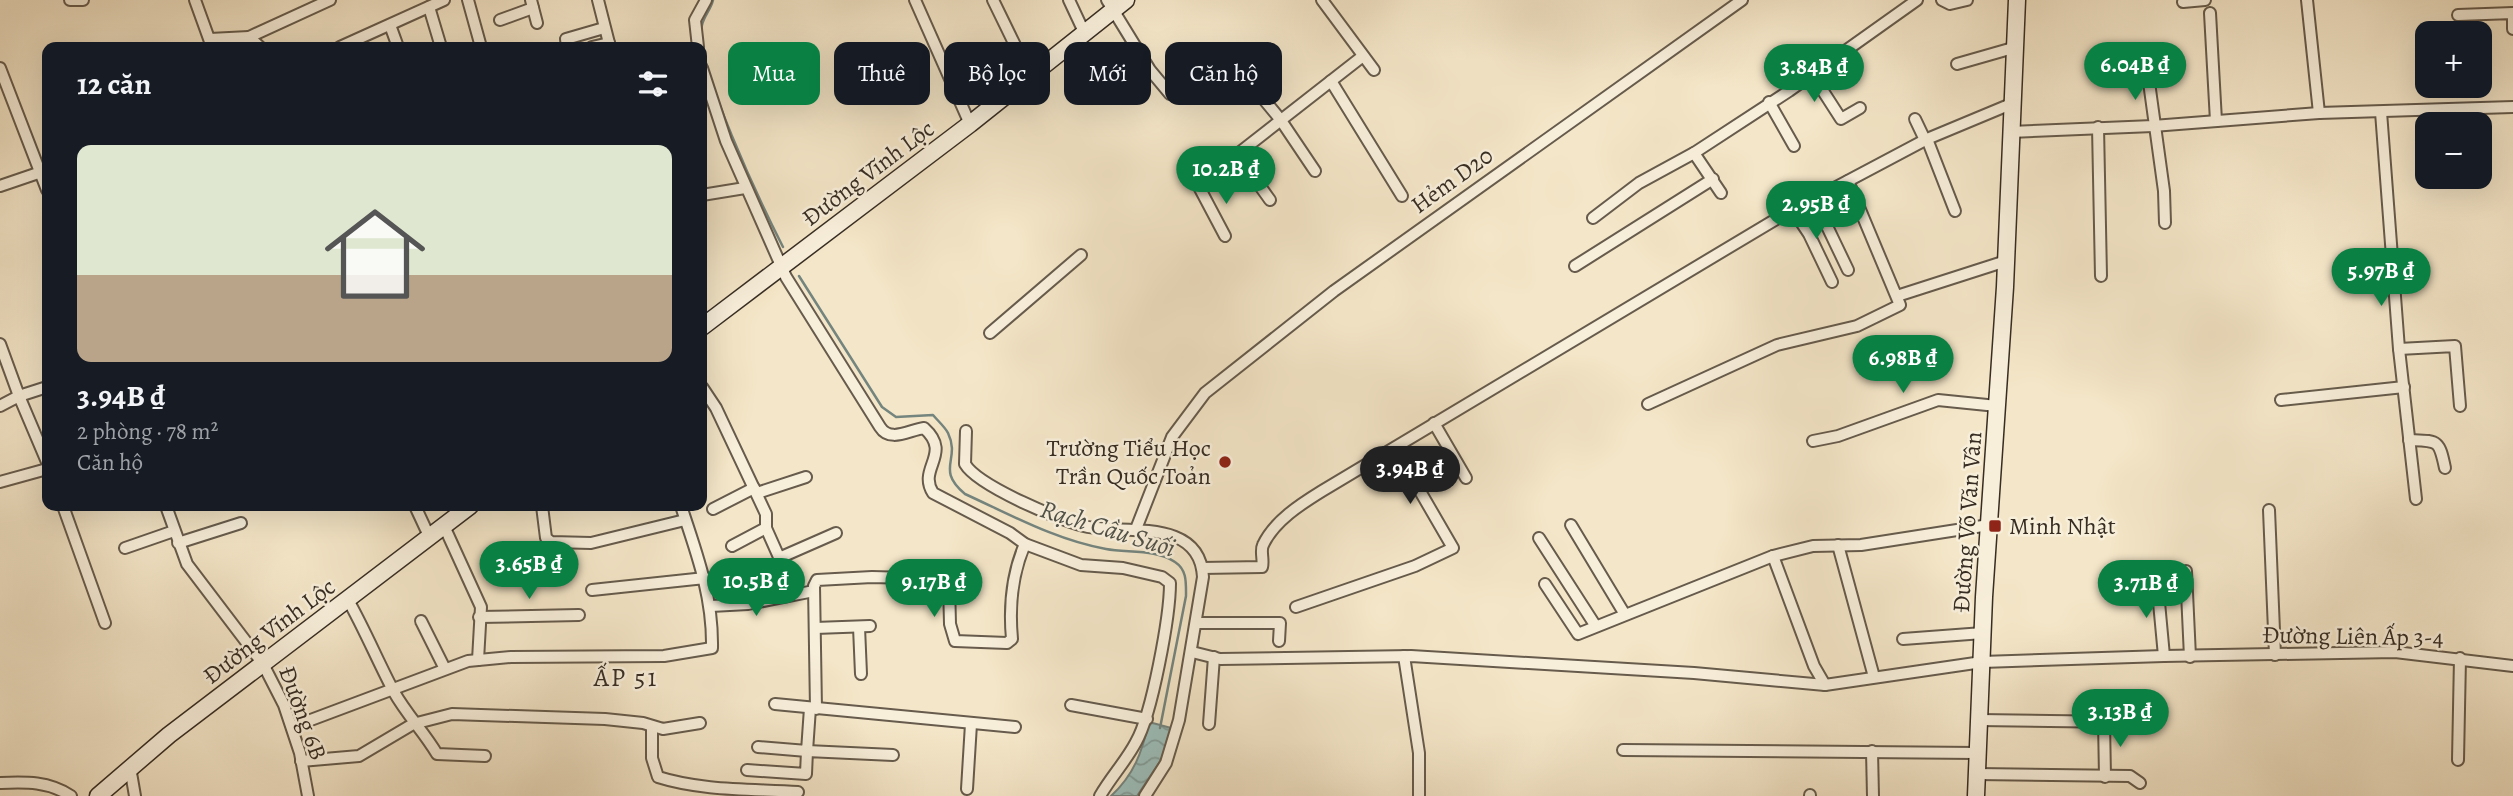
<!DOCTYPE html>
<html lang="vi">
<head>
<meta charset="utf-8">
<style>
	body { margin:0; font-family:Alegreya,serif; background:#20242c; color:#f1f3f6; height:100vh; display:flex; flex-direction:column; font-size:26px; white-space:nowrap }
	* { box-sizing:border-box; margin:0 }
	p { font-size:23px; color:#9ea1a6 }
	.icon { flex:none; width:38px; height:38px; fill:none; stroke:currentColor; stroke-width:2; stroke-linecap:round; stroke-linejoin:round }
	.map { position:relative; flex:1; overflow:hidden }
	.side { position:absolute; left:42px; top:42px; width:665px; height:469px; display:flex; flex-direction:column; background:#171b24; border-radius:14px; box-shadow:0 7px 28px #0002 }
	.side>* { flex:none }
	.guide { position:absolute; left:728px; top:42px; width:665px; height:63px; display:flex; gap:14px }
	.controls { position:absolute; left:2415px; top:21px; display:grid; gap:14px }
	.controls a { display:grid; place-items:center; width:77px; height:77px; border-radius:14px; background:#171b24; box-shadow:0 7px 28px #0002; font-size:35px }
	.price { position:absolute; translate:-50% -60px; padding:0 16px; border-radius:24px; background:#0b8043; color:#fff; font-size:23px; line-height:46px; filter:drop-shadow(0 2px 4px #0008) }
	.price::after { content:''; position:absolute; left:50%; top:42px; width:21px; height:16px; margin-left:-10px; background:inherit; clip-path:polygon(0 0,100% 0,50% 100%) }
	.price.on { background:#222; color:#fff }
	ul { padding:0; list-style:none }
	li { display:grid; align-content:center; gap:14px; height:371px; padding:0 35px }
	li+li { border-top:2px solid #363941 }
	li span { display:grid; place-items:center; height:217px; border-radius:14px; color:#555 }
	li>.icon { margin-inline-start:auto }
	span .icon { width:126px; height:126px; fill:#fffc; stroke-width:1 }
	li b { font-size:30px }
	h2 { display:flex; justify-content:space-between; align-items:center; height:84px; padding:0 35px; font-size:30px }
	.pill { padding:0 24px; border-radius:14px; background:#171b24; box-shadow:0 7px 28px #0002; font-size:24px; line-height:63px }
	.pill.on { background:#0b8043; color:#fff }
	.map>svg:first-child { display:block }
	.water { fill:url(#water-waves); stroke:#74847e; stroke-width:2 }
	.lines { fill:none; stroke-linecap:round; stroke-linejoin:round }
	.stream { stroke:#74847e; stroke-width:2.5 }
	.street-casing { stroke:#665b4c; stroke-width:14 }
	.secondary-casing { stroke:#372d23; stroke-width:19 }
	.street { stroke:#f8efdb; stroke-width:10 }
	.secondary { stroke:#f8efdb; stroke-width:16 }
	.poi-dot { fill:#8f2418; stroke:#f8efdb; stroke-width:2.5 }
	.labels { text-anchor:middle; stroke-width:5; stroke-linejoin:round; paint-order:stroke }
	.street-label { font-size:24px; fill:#372d23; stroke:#f8efdb }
	.poi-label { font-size:24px; fill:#372d23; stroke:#f8efdb; text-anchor:end }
	.water-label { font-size:26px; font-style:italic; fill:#505149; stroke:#f8efdb }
	.neighbourhood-label { font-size:26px; letter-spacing:2px; fill:#372d23; stroke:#f8efdb }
</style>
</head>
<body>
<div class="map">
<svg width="2513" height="796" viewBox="0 0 2513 796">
	<defs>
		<pattern id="water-waves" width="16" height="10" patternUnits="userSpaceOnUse" patternTransform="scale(1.75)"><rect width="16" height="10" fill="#9cbeba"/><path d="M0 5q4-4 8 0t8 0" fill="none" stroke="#809b97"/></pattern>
	</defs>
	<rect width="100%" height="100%" fill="#f4e6c8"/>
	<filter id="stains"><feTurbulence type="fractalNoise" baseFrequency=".00286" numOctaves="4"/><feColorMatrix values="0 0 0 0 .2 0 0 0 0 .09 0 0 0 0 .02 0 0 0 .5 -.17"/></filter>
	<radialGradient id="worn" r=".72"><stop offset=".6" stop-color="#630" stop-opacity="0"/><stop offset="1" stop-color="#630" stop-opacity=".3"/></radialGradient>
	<path class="water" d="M1149,722L1171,728L1161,760L1137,796H1111C1134,775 1142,752 1149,722Z"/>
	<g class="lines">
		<g class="stream">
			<path d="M713,0C711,9 704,16 702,25C692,60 764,210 783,247"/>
			<path d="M799,276L882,407L896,417L933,415C938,421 945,427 948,433C961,460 935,469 965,494C1011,515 1056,540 1106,549C1127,553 1157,549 1175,562C1187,570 1186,582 1186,596L1160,728"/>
		</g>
		<g class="street-casing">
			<g id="street">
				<polyline points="70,0 83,0"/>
				<polyline points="195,0 212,47"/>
				<polyline points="468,0 481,47"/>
				<polyline points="531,0 537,23"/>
				<polyline points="598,0 610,47"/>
				<polyline points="915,0 970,124"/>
				<polyline points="993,0 1030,76"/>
				<polyline points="1069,0 1084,32"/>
				<polyline points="1107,0 1150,70 1170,94"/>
				<polyline points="1322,0 1374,70"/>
				<polyline points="1942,0 1950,4 1967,0"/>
				<polyline points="2307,0 2319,113"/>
				<polyline points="2183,2 2205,0"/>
				<polyline points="429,7 441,47"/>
				<polyline points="2210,13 2216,121"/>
				<polyline points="2458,15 2513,13 2513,29"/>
				<polyline points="500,20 533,8"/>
				<polyline points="390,25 398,47"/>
				<polyline points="249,37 330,0"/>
				<polyline points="210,39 249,37 260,47"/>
				<polyline points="340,47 444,0"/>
				<polyline points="567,47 566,39 604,28"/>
				<polyline points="592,47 609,43"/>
				<polyline points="698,47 695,20 706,0"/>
				<polyline points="1229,57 1280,119 1315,171"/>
				<polyline points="1957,64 2013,48"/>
				<polyline points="0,68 47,190"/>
				<path d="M702,68L726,141L786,277L880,427C890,443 909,430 924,428C953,454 917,468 933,493L1010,533L1025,544L1081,565L1123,568L1162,577L1170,583C1170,616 1152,714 1136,742C1126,761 1111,777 1100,796"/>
				<polyline points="1812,74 1841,119 1860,108"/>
				<polyline points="2148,75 2164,191 2165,223"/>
				<polyline points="1331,81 1402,196"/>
				<polyline points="1769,102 1794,146"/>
				<polyline points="2381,112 2399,349 2416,499"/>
				<polyline points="1915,119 1925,140"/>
				<polyline points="2098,127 2101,276"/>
				<polyline points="2010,132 2153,126 2319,113 2513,107"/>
				<polyline points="1927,139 1955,211"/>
				<polyline points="1694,153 1721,193"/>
				<polyline points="1237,154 1270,200"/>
				<polyline points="0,186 47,170"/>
				<polyline points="702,195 745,188"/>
				<polyline points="1814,199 1848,270"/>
				<polyline points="1793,210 1809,234 1832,282"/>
				<polyline points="1593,218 1639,183 1694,153 1789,91 1917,0"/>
				<polyline points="1225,236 1198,185 1363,56"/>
				<polyline points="1575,266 1713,179"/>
				<polyline points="1897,296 2006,261"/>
				<polyline points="990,333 1081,255"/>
				<polyline points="0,344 19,396 47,387"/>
				<polyline points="2399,349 2455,346 2460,406"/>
				<polyline points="702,387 716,408 766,514 766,528 795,593"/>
				<polyline points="2281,400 2404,387"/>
				<polyline points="1648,404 1777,345 1857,326 1900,305 1848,181"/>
				<polyline points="0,406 19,396 47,462"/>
				<polyline points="1434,423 1466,478"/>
				<path d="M966,431L965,464C978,486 1063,522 1088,527C1127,534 1200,518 1203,577L1179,720L1166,763L1145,796"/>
				<path d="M2409,440C2438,441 2439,439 2445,468"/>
				<polyline points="1813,441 1838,436 1938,400 1997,406"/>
				<polyline points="0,482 47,469"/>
				<polyline points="757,493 806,477"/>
				<polyline points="63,506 105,623"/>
				<polyline points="166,506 187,564 263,664 284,705 300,753 308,796"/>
				<polyline points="415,506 429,536"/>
				<polyline points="542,506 546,538 551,542 591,543 685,520"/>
				<polyline points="713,509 754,488"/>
				<polyline points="2269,510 2275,655"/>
				<polyline points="1571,525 1624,613"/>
				<polyline points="444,526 481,607 478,660"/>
				<polyline points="1136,529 1172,437 1205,393 1334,291 1742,0"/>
				<polyline points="1539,538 1595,625"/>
				<polyline points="178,543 241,523"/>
				<polyline points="1838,545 1874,677"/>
				<polyline points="732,546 766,528"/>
				<polyline points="125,548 174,531"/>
				<polyline points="1773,556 1814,666 1825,685"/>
				<polyline points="779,558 836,533"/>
				<path d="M1202,568L1262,567C1264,560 1260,551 1263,545C1274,521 1301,504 1322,491L1778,218L1927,139L2011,104"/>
				<polyline points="2186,571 2190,657"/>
				<polyline points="2157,581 2164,656"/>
				<polyline points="1545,584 1578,634 1773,556 1813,546 1861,545 1989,525"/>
				<polyline points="592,590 705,578"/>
				<polyline points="739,592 785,572"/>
				<path d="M348,600C365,630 378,662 394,692C407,715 424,732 437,754L485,756"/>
				<polyline points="711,606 748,604 814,591"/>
				<polyline points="1296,607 1415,566 1453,548 1395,448"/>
				<polyline points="479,617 579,615"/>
				<polyline points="421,621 445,669"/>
				<polyline points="1196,623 1280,623 1279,641"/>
				<polyline points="859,627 861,674"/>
				<polyline points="815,628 870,626"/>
				<polyline points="1903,639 1983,633"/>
				<polyline points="1192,652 1220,659 1411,656 1694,673 1825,685 1982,662 2164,656 2395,652 2513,666"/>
				<polyline points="1404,656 1419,753 1419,796"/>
				<polyline points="775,704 1015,727"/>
				<polyline points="1071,705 1147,719"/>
				<path d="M816,709L814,586L817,580L872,577L945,579L949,584L950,624L955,641L1007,643L1012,639C1009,607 1012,574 1025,544"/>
				<polyline points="1979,720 2121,722"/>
				<polyline points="2104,721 2105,777"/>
				<polyline points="1209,724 1214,657"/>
				<path d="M292,727L468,661L511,657L664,656L712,648C713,597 697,554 681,506"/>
				<path d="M652,727V758L658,777C702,791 752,789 798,792"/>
				<polyline points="758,747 807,751 810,708"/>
				<polyline points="1623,750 1977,753"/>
				<polyline points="1872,751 1873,796"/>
				<polyline points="2458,760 2460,658"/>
				<polyline points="301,761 359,756 413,724 452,714 605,719 643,723 663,729 700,723"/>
				<polyline points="130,767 135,796"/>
				<polyline points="747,770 806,774 807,751 893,755"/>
				<polyline points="1977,774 2130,776 2140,783"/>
				<path d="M0,783C26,782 48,781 71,796"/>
				<polyline points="967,789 971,724"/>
				<polyline points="1810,796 1810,795"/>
			</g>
		</g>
		<g class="secondary-casing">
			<g id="secondary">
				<polyline points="702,327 970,124 1126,0"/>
				<polyline points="98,796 169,735 470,506"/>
				<polyline points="1976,796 1984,597 2005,287 2017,0"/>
			</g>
		</g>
		<use href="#street" class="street"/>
		<use href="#secondary" class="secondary"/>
	</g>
	<g class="poi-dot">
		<circle cx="1225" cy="462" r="7"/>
		<rect x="1988" y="519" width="14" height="14" rx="3.5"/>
	</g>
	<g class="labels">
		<g class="street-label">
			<text transform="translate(868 173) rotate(-37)" y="8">Đường Vĩnh Lộc</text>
			<text transform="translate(1452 180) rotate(-36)" y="8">Hẻm D20</text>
			<text transform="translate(1967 522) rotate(-86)" y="8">Đường Võ Văn Vân</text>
			<text transform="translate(269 631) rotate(-37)" y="8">Đường Vĩnh Lộc</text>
			<text transform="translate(2353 636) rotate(1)" y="8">Đường Liên Ấp 3-4</text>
			<text transform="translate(303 713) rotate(70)" y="8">Đường 6B</text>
		</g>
		<g class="poi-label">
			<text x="1211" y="456">Trường Tiểu Học<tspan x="1211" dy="28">Trần Quốc Toản</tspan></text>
			<text x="2009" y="534" text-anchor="start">Minh Nhật</text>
		</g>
		<g class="water-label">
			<text transform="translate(1108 528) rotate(17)" y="9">Rạch Cầu Suối</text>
		</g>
		<g class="neighbourhood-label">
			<text x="626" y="686">ẤP 51</text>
		</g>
	</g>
	<rect width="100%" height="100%" filter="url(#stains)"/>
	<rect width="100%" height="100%" fill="url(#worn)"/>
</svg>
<div class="controls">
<a>+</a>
<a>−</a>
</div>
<b class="price" style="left:2135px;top:102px">6.04B ₫</b>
<b class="price" style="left:1814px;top:104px">3.84B ₫</b>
<b class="price" style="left:1226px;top:206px">10.2B ₫</b>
<b class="price" style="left:1816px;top:241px">2.95B ₫</b>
<b class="price" style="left:2381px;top:308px">5.97B ₫</b>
<b class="price" style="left:1903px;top:395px">6.98B ₫</b>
<b class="price on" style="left:1410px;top:506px">3.94B ₫</b>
<b class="price" style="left:529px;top:601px">3.65B ₫</b>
<b class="price" style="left:756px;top:618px">10.5B ₫</b>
<b class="price" style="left:934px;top:619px">9.17B ₫</b>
<b class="price" style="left:2146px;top:620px">3.71B ₫</b>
<b class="price" style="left:2120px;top:749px">3.13B ₫</b>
<div class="guide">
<a class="pill on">Mua</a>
<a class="pill">Thuê</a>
<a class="pill">Bộ lọc</a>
<a class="pill">Mới</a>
<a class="pill">Căn hộ</a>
</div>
<section class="side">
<h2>12 căn<svg class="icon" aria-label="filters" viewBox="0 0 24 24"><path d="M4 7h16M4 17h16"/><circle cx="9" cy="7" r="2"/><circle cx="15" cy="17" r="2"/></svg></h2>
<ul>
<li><span style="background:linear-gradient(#dfe7d0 60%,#b9a48a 0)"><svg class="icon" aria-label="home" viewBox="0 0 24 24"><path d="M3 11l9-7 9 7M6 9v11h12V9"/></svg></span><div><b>3.94B ₫</b><p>2 phòng · 78 m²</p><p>Căn hộ</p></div></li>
</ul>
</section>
</div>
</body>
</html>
